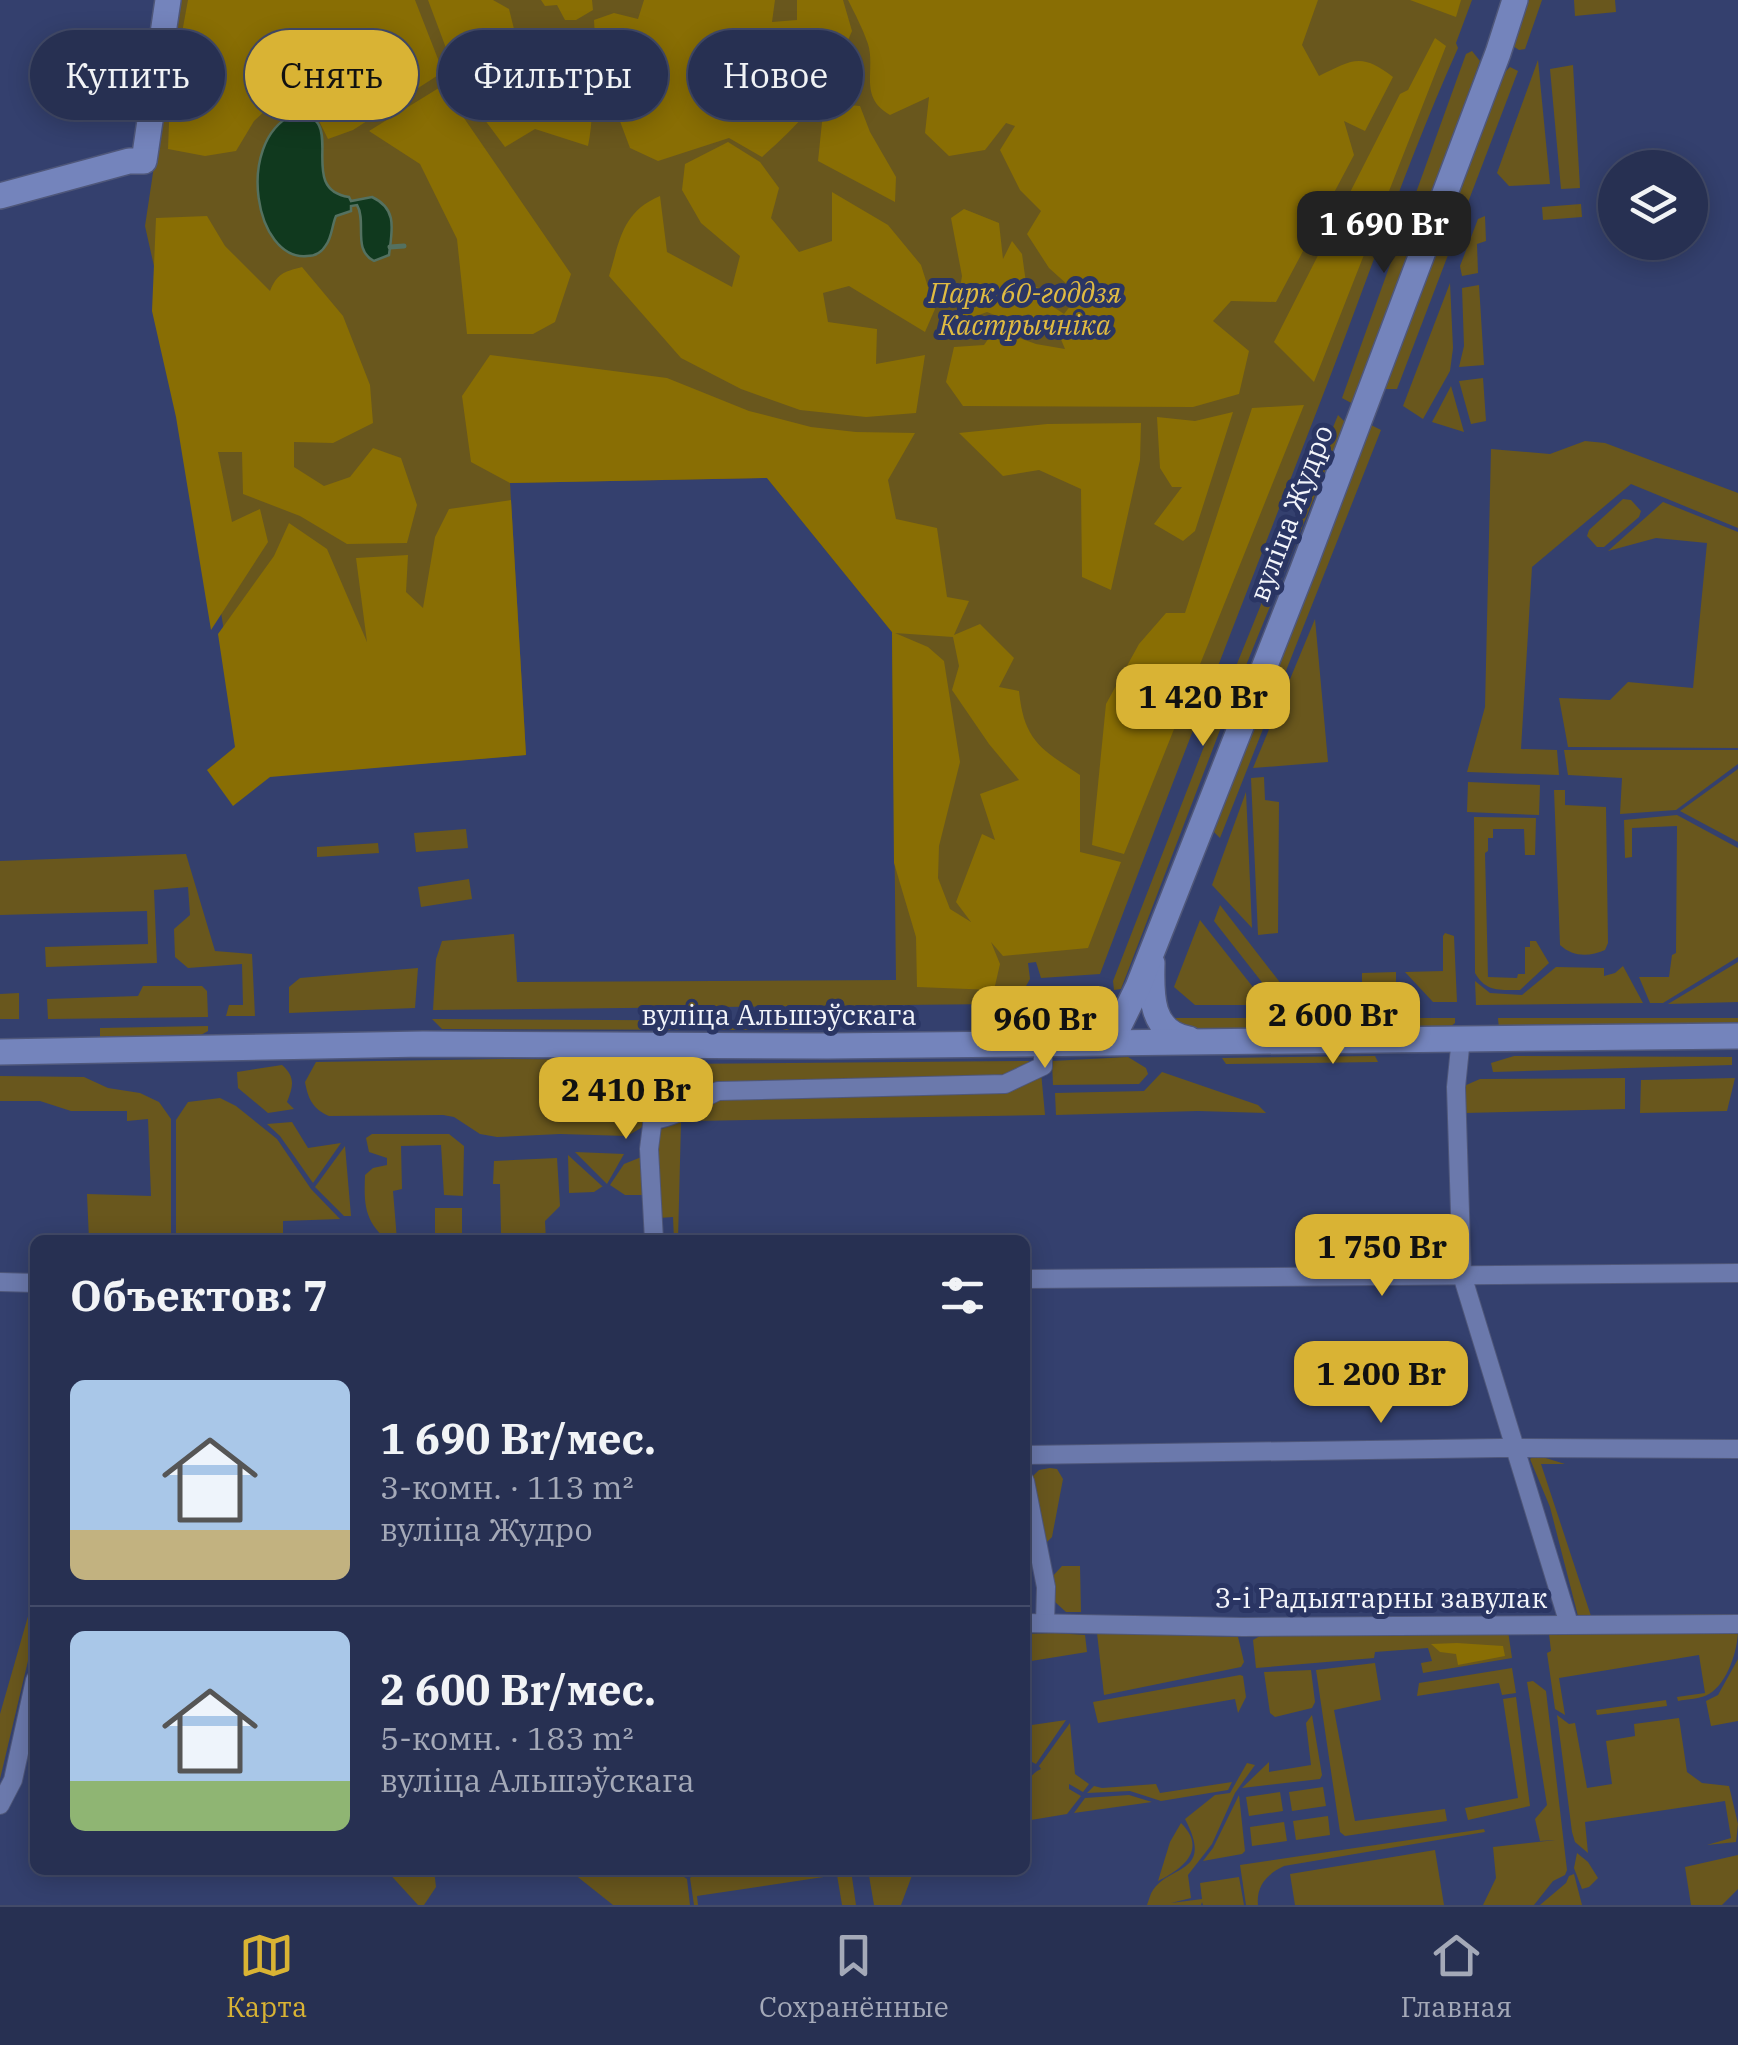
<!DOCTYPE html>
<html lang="ru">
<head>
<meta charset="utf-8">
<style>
	body { margin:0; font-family:"IBM Plex Serif",serif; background:#333c5c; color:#f1f3f6; height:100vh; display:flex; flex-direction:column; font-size:38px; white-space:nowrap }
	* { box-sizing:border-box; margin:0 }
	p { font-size:32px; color:#a4a9b8 }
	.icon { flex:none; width:55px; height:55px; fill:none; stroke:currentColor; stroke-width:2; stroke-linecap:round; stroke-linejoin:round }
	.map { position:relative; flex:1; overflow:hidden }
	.drawer { position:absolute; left:30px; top:1235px; width:1000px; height:640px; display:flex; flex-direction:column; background:#273052; border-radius:15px; box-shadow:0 5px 25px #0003,0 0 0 2px #434b69 }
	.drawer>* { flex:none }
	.hud { position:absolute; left:30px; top:30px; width:1000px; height:90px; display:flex; gap:20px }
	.buttons { position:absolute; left:1598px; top:150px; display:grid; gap:20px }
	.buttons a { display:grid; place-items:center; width:110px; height:110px; border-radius:50%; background:#273052; box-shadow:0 5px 25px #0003,0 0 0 2px #434b69; font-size:50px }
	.price { position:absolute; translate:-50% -85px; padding:0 22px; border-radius:20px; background:#d9b334; color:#111; font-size:32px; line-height:65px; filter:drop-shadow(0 2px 5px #0008) }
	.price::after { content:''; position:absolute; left:50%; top:60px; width:30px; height:22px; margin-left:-15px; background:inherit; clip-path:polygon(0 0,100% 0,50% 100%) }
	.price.on { background:#222; color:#fff }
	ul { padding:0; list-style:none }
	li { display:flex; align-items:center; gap:30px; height:250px; padding:0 40px }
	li+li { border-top:2px solid #434b69 }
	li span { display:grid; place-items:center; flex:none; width:280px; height:200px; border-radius:15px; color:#555 }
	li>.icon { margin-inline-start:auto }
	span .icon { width:120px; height:120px; fill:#fffc; stroke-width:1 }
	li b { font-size:42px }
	h2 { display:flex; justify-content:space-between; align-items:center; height:120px; padding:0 40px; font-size:42px }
	.tag { padding:0 35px; border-radius:45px; background:#273052; box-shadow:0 5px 25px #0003,0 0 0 2px #434b69; font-size:35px; line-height:90px }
	.tag.on { background:#d9b334; color:#111 }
	.dock { display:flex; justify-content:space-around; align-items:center; height:140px; border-top:2px solid #434b69; background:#273052; font-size:28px; color:#a4a9b8 }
	.dock a { display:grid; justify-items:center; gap:5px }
	.dock .on { color:#d9b334 }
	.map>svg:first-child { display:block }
	.green { fill:#69571d }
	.forest { fill:#896e04; fill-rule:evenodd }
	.water { fill:#10391e; stroke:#547160; stroke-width:2.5 }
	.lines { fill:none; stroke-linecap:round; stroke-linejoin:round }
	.stream { stroke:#547160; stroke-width:5 }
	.street-casing { stroke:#4f577a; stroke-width:20 }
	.secondary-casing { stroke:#4f577a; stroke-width:28 }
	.street { stroke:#6b79ac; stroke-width:18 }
	.secondary { stroke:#7484bc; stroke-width:25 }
	.labels { text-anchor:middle; stroke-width:10; stroke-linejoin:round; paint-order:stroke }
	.park-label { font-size:28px; font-style:italic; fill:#e0bb42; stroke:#2a3563 }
	.street-label { font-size:28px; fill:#f2f4fa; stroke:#2a3563 }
</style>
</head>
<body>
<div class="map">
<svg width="1738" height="1905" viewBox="0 0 1738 1905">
	<rect width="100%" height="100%" fill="#34406e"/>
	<g class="green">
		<path d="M179,0H1472L1456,43L1458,48C1405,166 1365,288 1318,408C1245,597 1171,785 1100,974L1041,978L1036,962L1028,963L1030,979L1017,1002L996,1004L433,1010L436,959L442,941L514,934L517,982L896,980L892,632L767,478L510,483L526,755L248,778L193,441L145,226Z"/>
		<polygon points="1526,0 1542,0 1525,49 1519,50 1513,46"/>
		<polygon points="1574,0 1615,0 1616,12 1575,16"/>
		<polygon points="1472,51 1480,61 1355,405 1342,398 1466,54"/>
		<polygon points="1538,60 1550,184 1509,186 1497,173"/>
		<polygon points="1573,65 1580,188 1561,189 1550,69"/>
		<polygon points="1510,67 1518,71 1397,389 1384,389 1502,75"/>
		<polygon points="1581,204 1582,217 1543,220 1542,207"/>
		<polygon points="1485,216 1486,241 1477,244 1478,273 1462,276 1460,266 1478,219"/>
		<polygon points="1450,283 1453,348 1450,371 1423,419 1403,406"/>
		<polygon points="1479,285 1484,365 1459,367 1464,346 1462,288"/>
		<polygon points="1483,378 1486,421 1471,424 1459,381"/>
		<polygon points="1451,386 1464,432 1432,422"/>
		<polygon points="1338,415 1345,422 1225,717 1121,989 1114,990 1113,981 1217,713"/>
		<polygon points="1371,425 1381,430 1220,838 1214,832 1216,819"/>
		<polygon points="1585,441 1605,443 1738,493 1738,528 1631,484 1532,567 1521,749 1557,750 1559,775 1467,772 1485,707 1491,449 1550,454"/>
		<polygon points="1623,499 1631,500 1641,511 1639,517 1604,547 1597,547 1587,536 1589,530"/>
		<polygon points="1663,502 1738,532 1738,748 1568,747 1559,698 1610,700 1628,682 1693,688 1707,543 1656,538 1608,551"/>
		<polygon points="1315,619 1328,762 1253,768"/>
		<polygon points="1564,750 1738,750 1738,764 1676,810 1620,814 1622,778 1568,775"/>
		<polygon points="1738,769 1738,842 1680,811"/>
		<polygon points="1264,777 1265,800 1279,802 1278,933 1258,935 1251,778"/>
		<polygon points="1468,782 1540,785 1539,815 1467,812"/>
		<path d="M1554,790H1565V805L1606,807L1608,943L1605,950C1589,957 1573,957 1560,945Z"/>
		<polygon points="1246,792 1252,928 1212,885"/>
		<polygon points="1677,815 1738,848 1738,957 1663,1003 1650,1003 1639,977 1669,977 1672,955 1676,953 1677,826 1632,828 1632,857 1625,858 1624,820"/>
		<path d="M1474,817L1536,818L1535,855H1525L1524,829H1493V838H1488V851L1485,853L1488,977L1517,978L1518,974H1525V947H1530V941H1536L1549,963L1520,990C1499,990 1486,992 1475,973Z"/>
		<polygon points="466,829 468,848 416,852 414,833"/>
		<polygon points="378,843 379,853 317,857 317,847"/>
		<polygon points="186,854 215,951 252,954 255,1016 226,1016 229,1005 243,1005 242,964 188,968 175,957 174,929 190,915 188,887 154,890 157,963 46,967 45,947 148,944 147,911 0,915 0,861"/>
		<polygon points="469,879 472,899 421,907 418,887"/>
		<polygon points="1220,905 1285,989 1268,990 1214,921"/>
		<polygon points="1200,920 1267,1005 1195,1005 1174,987"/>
		<polygon points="1445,933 1454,936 1457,1002 1433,1002 1405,972 1443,971 1443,936"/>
		<polygon points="1738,962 1738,1002 1668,1004"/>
		<polygon points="1623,966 1643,1003 1476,1005 1475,981 1490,993 1522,995 1556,967 1604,968 1604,976 1615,973"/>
		<polygon points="418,968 415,1008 289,1013 289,987 300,978"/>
		<polygon points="1396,972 1396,1005 1284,1004 1273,994 1362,994 1362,973"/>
		<polygon points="143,986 202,986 207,991 208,1017 48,1019 47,999 138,996"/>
		<path d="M1056,987H1086C1082,1008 1062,1006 1044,1007L1040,1001L1043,993Z"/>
		<polygon points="19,993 19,1019 0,1019 0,994"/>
		<polygon points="1165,1018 1455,1018 1455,1023 1450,1027 1178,1031"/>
		<polygon points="1498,1018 1738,1018 1738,1031 1499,1029"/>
		<polygon points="432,1019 820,1021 812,1030 795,1030 442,1029"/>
		<polygon points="208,1026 208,1031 201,1035 100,1038 100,1028"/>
		<polygon points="1375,1056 1378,1062 1226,1064 1222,1058"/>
		<polygon points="1514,1056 1732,1057 1732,1065 1493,1072 1491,1063"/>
		<polygon points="1128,1057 1146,1068 1148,1074 1139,1084 1053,1085 1052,1061"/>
		<path d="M501,1059L641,1060L651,1069L646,1120L641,1128L627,1136L560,1134L497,1137L480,1134L454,1117L443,1115L329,1116C313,1109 308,1099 305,1082L316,1062Z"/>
		<path d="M1029,1061L1028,1066L1000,1078L715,1085C695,1091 681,1107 662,1110L667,1073L677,1064Z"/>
		<path d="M282,1065C296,1077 293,1087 287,1102L294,1109L268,1113L238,1088L237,1072Z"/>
		<polygon points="1041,1072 1045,1115 692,1121 691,1111 714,1097"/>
		<polygon points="1162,1072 1258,1105 1266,1113 1198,1111 1056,1115 1055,1093 1144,1091"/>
		<polygon points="0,1076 84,1077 108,1088 140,1093 159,1102 171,1119 171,1240 89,1240 87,1194 151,1196 148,1119 127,1121 127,1111 71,1111 40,1101 0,1101"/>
		<polygon points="1625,1078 1625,1109 1465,1113 1464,1086 1480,1079"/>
		<polygon points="1735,1078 1727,1111 1640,1113 1641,1080"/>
		<polygon points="220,1098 236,1106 277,1139 311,1189 340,1219 283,1221 283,1240 176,1240 176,1120 188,1102"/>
		<polygon points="292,1122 308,1148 341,1143 313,1183 280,1136 267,1124"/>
		<polygon points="681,1122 678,1240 674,1240 673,1217 659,1218 655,1176 659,1130"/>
		<path d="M372,1134H449L464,1146L463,1196L444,1195L441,1145L401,1146L402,1189L393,1191L397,1240L386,1239C364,1220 364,1203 365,1175L373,1168L387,1165V1158L369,1152L366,1138Z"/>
		<polygon points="345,1146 351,1216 344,1216 315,1187"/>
		<polygon points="575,1152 624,1154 607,1184"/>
		<polygon points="568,1155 602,1186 603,1186 594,1192 569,1193"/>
		<polygon points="644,1156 644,1195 625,1195 610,1185 624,1164"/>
		<polygon points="557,1158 560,1206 545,1221 546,1240 505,1240 501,1234 500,1184 493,1184 494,1161"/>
		<rect x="435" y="1208" width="27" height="32"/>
		<polygon points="1536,1455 1565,1464 1541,1464 1591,1616 1738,1614 1738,1619 1585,1621 1578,1616 1550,1507 1530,1459"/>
		<polygon points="1050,1468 1057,1469 1063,1479 1052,1537 1047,1542 1044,1541 1031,1478 1039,1470"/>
		<polygon points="1062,1566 1080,1566 1081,1612 1066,1612 1054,1601 1052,1577"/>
		<polygon points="35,1592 35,1631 0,1779 0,1714"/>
		<path d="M1738,1630C1738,1649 1728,1683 1709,1694C1700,1699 1688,1699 1678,1701L1677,1697L1705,1693L1699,1655L1559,1678L1565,1715L1555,1709L1547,1653L1551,1651L1549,1634Z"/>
		<polygon points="1508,1631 1512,1658 1423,1673 1421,1663 1432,1661 1428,1648 1375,1652 1374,1658 1256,1668 1253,1640 1260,1636 1392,1636"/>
		<polygon points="1055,1633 1085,1635 1087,1652 1025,1662 1025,1634"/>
		<polygon points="1097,1633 1238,1637 1244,1662 1241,1667 1104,1695"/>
		<polygon points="1738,1659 1738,1721 1711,1726 1706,1701 1718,1695"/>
		<polygon points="1375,1663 1381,1700 1334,1710 1355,1821 1445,1809 1447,1821 1345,1836 1340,1832 1316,1670"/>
		<polygon points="1512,1668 1516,1693 1502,1695 1499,1683 1417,1696 1419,1683"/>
		<polygon points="1311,1670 1315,1702 1312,1708 1275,1717 1270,1713 1264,1672"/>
		<polygon points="1240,1675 1243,1676 1246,1697 1238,1713 1235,1699 1098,1723 1093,1702"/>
		<polygon points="1533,1681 1546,1691 1567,1870 1565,1875 1553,1881 1534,1905 1483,1905 1496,1878 1493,1847 1555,1840 1540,1841 1535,1819 1547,1805 1527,1682"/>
		<polygon points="1516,1697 1530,1806 1468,1820 1465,1808 1518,1798 1503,1699"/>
		<polygon points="1666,1700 1667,1706 1597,1715 1596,1710"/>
		<polygon points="1312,1715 1322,1775 1320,1779 1242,1788 1269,1762 1269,1772 1311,1765 1306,1723"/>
		<polygon points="1557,1715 1569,1724 1575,1723 1587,1788 1612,1784 1606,1741 1635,1736 1634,1724 1679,1718 1687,1772 1702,1783 1729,1786 1738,1824 1736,1842 1707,1845 1731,1838 1725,1801 1585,1822 1588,1853 1575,1842 1572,1832"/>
		<polygon points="1066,1720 1036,1764 1028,1760 1026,1763 1032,1768 1025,1777 1025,1726"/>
		<path d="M1070,1723L1075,1774L1089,1784L1083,1792L1069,1784V1789L1081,1796L1067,1814L1025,1821C1025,1800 1022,1777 1041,1769L1039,1766Z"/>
		<path d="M1247,1763L1255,1765L1235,1793L1212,1844L1188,1875L1191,1898L1171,1903L1202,1899L1200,1883L1239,1877L1244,1905H1203L1202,1902L1201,1905H1147C1149,1900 1150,1894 1153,1890C1171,1864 1214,1874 1185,1819L1215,1795L1230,1793Z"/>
		<polygon points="1232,1782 1228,1790 1161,1801 1130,1791 1087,1793 1094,1786 1102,1788 1156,1784 1160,1793"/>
		<polygon points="1323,1787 1326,1806 1292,1811 1289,1792"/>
		<polygon points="1280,1792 1283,1811 1249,1816 1246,1797"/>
		<polygon points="1129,1795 1152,1802 1074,1813 1085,1798"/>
		<polygon points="1239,1795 1245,1851 1242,1854 1203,1861 1213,1848"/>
		<polygon points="1328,1816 1330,1835 1296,1840 1293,1821"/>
		<polygon points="1284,1822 1287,1841 1252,1846 1250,1827"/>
		<path d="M1181,1823C1208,1850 1182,1869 1158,1881L1170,1842Z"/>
		<path d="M1484,1829L1485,1832L1284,1866C1267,1874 1256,1886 1258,1905H1246L1240,1865Z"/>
		<polygon points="1435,1850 1444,1905 1295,1905 1290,1874"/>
		<polygon points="1577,1853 1588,1862 1598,1878 1589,1887 1582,1889 1574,1868"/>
		<polygon points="1738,1855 1738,1889 1722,1905 1691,1905 1685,1867"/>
		<polygon points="386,1870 434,1870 436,1887 424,1905 418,1905"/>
		<polygon points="569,1870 674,1870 687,1879 690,1905 613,1905"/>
		<polygon points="699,1870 851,1870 856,1905 842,1905 837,1875 697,1896 698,1905 694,1905 690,1878"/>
		<polygon points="868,1870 914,1870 901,1905 874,1905"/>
		<polygon points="1574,1874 1582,1905 1540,1905 1566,1883 1569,1876"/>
	</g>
	<g class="forest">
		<polygon points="188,0 415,0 443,72 353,130 328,139 318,119 279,98 254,121 236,151 205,156 168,149 170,98"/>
		<path d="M428,0H493L509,9L516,37L482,33L477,66L519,78L525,89L545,87L531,53L546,35L577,31C591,67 596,108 588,146L535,129L505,147L461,88Z"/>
		<polygon points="541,0 592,0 593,10 576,20 565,20 557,5 545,6"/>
		<path d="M644,0H775L772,22L797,20V0H843L852,31C826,92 812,113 762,157L729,138L658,161L630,148L596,57L594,20L614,13L638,19Z"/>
		<path d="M848,0H1318L1302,45L1319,76C1352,60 1361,52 1393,77L1365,131L1344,121L1354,155L1276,302L1231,301L1213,321L1249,351L1239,394L1193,407L963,406L946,382L954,347L984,345L995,329L1036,344L1065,349L1060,337L1029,329L987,312L960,322L957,306L962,276L951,218L964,209L999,223L1003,259L1012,241L1022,254L1026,283L1044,290L1052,306L1064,314L1079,295L1049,268L1027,234L1041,211L1020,190L1000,150L1015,126L1006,123L985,150L949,156L925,133L929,97L890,115C858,97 876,70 868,44C863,29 855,14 848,0Z"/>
		<polygon points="1410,0 1461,0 1456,17"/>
		<polygon points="1435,38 1446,46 1314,382 1274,342 1400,94 1408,90"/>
		<polygon points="442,86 571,274 555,322 533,334 467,334 457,239 420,164 369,131"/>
		<polygon points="824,103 860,106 870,132 896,177 895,202 818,161"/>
		<path d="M728,142L760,162L779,188L771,218L799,252L832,241V192L888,225L921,265L935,309L925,332L849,286L823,293L828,322L877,329L876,364L925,355L916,413L866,417L800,410L741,389L681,358L609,276C620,240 622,212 660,196L667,252L732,287L740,256L701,223L682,190L685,164Z"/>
		<path d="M207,216L225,246L270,291C277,274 283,272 302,267L343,316L370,385L373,423L333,443L294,442V467L324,486L350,477L373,448L401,458L417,505L407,543L347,544L300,516L243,494L242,452H218L232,522L260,509L268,542L211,630L176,417L152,311L156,218Z"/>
		<path d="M490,355L667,378L749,411L811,427L856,432L915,433L888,480L896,519L937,528L947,597L969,601L954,635L980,624L1014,658L999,687L1019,691C1024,741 1041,749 1080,775V852L1121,862L1088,948L1003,956L991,942L1000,964L994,990L917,987L916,937L894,863L892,632L767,478L510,483L471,462L462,396ZM895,633L953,637L959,666L952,690L989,744L1019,780L980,794L995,840L982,834L956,902L971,922L950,909L938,878L939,846L960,762L944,661L928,647Z"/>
		<polygon points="1304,405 1124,854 1092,845 1106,704 1139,644 1166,613 1185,613 1252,408"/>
		<polygon points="1233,412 1195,531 1183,541 1154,524 1182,487 1172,487 1160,468 1157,417 1195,421"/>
		<polygon points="1141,423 1140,460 1111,590 1082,577 1081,489 1039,470 1003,476 959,433 1047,424"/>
		<polygon points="511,500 526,755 270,777 233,806 207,770 235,747 218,634 274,556 289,523 327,549 367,642 356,558 408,555 406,592 423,608 435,537 449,509"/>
		<polygon points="1457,1643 1503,1646 1505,1656 1458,1665 1456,1654 1440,1652 1431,1644"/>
	</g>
	<path class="water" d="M292,115C353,111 293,189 349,197L351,201L372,197C398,209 392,230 389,255L374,261C352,250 367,222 357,205L351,206V211L336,216C332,225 332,237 326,245C322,252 315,256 307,256C255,261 235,143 292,115Z"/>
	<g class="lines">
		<polyline class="stream" points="390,247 404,246"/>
		<g class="street-casing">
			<g id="street">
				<polyline points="1461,1038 1456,1087 1462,1275 1569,1624"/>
				<path d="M652,1120C679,1117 694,1102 718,1091L1005,1084L1043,1066V1043"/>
				<polyline points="654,1240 649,1149 662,1046"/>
				<polyline points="1025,1279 1738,1273"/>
				<polyline points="0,1282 35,1283"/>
				<polyline points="1025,1455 1499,1448 1738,1449"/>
				<polyline points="1025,1481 1046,1587 1045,1623"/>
				<polyline points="1025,1623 1243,1627 1738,1624"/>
				<polyline points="0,1805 13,1780 35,1680"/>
			</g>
		</g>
		<g class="secondary-casing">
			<g id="secondary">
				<polyline points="0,196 129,161 144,161 168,0"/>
				<path d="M1152,963C1151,994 1150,1033 1189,1039"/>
				<polyline points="1111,1042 1138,987 1303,569 1498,53 1515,0"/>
				<polyline points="0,1052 423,1044 828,1046 1738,1036"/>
			</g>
		</g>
		<use href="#street" class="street"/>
		<use href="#secondary" class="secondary"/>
	</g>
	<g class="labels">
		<g class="park-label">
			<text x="1025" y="303">Парк 60-годдзя<tspan x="1025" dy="32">Кастрычніка</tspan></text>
		</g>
		<g class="street-label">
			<text transform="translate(1291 513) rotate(-69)" y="10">вуліца Жудро</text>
			<text x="779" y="1025">вуліца Альшэўскага</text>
			<text x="1381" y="1608">3-і Радыятарны завулак</text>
		</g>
	</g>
</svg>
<div class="buttons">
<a><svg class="icon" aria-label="layers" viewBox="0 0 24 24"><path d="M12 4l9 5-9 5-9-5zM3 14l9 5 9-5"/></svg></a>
</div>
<b class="price on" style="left:1384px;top:276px">1 690 Br</b>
<b class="price" style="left:1203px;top:749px">1 420 Br</b>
<b class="price" style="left:1333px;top:1067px">2 600 Br</b>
<b class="price" style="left:1045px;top:1071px">960 Br</b>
<b class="price" style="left:626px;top:1142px">2 410 Br</b>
<b class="price" style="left:1382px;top:1299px">1 750 Br</b>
<b class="price" style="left:1381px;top:1426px">1 200 Br</b>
<div class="hud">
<a class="tag">Купить</a>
<a class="tag on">Снять</a>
<a class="tag">Фильтры</a>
<a class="tag">Новое</a>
</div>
<section class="drawer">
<h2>Объектов: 7<svg class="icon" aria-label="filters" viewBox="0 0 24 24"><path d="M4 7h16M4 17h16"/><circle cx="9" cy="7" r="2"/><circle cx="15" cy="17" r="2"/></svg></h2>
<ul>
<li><span style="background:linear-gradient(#a9c7e8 75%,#c2b280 0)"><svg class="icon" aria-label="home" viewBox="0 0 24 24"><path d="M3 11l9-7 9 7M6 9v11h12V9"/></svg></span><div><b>1 690 Br/мес.</b><p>3-комн. · 113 m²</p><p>вуліца Жудро</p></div></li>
<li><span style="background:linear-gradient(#a9c7e8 75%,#8fb573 0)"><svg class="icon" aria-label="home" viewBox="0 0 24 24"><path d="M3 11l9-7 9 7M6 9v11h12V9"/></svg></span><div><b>2 600 Br/мес.</b><p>5-комн. · 183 m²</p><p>вуліца Альшэўскага</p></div></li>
</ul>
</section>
</div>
<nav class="dock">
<a class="on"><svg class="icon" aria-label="map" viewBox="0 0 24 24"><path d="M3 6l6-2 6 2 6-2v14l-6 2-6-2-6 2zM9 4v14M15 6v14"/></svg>Карта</a>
<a><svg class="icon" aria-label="saved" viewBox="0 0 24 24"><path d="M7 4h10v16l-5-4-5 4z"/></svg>Сохранённые</a>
<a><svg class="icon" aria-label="home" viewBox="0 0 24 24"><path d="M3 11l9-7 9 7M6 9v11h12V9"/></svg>Главная</a>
</nav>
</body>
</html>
